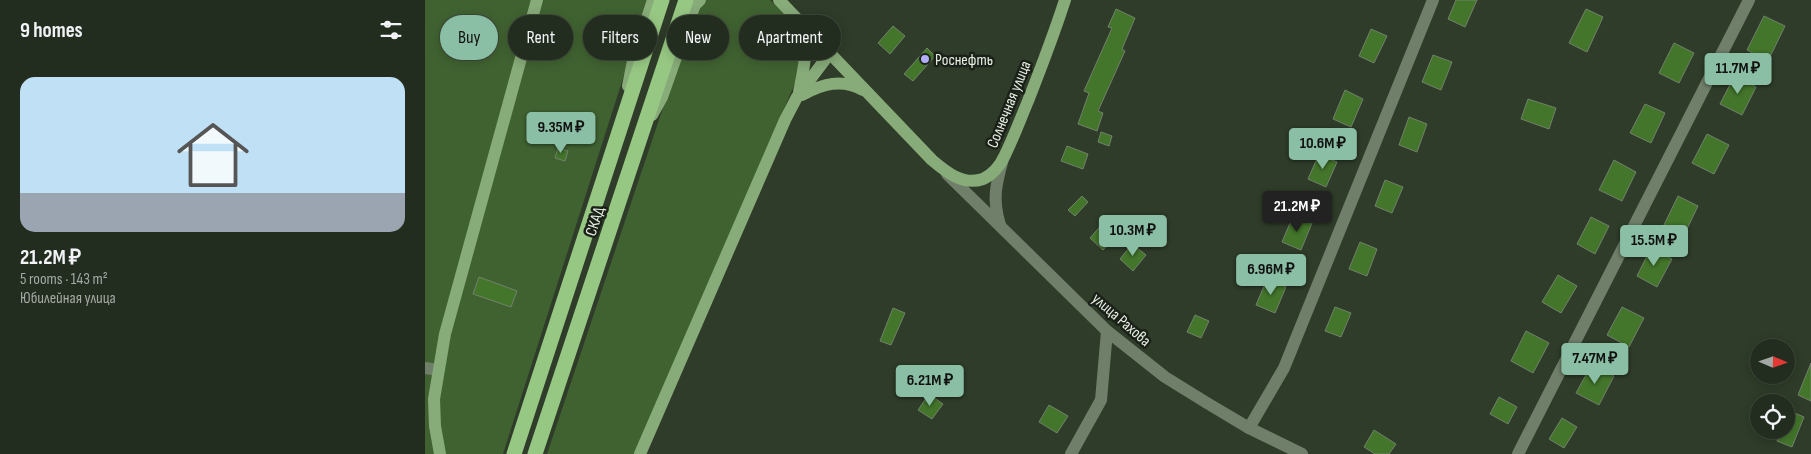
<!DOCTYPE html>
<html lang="en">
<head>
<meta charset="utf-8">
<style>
	body { margin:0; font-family:"Sofia Sans Condensed",sans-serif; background:#2f392c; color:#f1f3f6; height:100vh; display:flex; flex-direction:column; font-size:19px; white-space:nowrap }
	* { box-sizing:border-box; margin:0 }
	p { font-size:16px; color:#a3a8a4 }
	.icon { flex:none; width:28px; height:28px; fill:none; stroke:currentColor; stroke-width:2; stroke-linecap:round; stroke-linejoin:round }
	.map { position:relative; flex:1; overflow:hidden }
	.sheet { display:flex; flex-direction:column; background:#232d1f; width:425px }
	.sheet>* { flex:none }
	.hud { position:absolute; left:15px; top:15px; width:475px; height:45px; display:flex; gap:10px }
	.needle { width:32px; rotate:92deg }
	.tools { position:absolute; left:1325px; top:339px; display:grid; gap:10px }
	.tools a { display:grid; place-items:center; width:45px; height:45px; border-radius:50%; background:#232d1f; box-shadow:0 2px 12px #0003,0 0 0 1px #40493d; font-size:25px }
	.price { position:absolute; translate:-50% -42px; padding:0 11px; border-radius:5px; background:#8abfa5; color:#111; font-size:16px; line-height:32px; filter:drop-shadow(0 1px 2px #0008) }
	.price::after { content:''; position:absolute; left:50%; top:30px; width:15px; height:11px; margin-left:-8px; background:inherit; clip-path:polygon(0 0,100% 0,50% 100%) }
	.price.current { background:#222; color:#fff }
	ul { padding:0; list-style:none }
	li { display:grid; align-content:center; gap:10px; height:265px; padding:0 20px }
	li+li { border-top:1px solid #40493d }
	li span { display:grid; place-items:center; height:155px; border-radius:15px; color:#555 }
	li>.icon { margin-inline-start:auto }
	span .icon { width:90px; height:90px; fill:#fffc; stroke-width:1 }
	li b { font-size:21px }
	h2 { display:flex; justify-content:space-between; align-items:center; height:60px; padding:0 20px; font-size:21px }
	.chip { padding:0 18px; border-radius:22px; background:#232d1f; box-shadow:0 2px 12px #0003,0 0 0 1px #40493d; font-size:18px; line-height:45px }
	.chip.current { background:#8abfa5; color:#111 }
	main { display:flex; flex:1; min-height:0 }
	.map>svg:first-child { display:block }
	.green { fill:#406231 }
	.building { fill:#43752b; stroke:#72816c }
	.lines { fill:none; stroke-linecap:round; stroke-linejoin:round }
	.minor { stroke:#6f7f69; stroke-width:12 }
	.major { stroke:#87ab79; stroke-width:12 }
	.highway { stroke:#97c883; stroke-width:15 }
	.poi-dot { fill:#b2adf9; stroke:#1b2119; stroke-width:2 }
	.labels { text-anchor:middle; stroke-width:5; stroke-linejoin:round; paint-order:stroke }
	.poi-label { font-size:16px; fill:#e7efe3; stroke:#1b2119; text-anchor:start }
	.street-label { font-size:16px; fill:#e7efe3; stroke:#1b2119 }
</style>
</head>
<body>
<main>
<section class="sheet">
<h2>9 homes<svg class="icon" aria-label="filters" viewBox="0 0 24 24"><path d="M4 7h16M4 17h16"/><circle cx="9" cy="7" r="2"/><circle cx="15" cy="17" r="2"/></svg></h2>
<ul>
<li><span style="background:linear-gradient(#bfe0f5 75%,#9aa5b1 0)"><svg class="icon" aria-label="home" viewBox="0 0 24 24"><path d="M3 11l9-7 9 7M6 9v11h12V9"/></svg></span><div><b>21.2M ₽</b><p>5 rooms · 143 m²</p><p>Юбилейная улица</p></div></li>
</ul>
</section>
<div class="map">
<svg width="1386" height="454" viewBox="0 0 1386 454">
	<rect width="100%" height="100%" fill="#2f3c29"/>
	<g class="green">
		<polygon points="0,0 223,0 78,454 0,454"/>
		<polygon points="281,0 345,0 368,22 378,48 371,81 209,454 122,454 269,15 274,7"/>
	</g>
	<g class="building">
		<polygon points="1031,0 1052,0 1040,27 1023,19"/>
		<polygon points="691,9 710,18 697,49 700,51 673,111 678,113 672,131 653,124 664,93 659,91 687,28 683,27"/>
		<polygon points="1161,9 1178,17 1162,52 1144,43"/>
		<polygon points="1339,16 1360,26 1343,61 1322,50"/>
		<polygon points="468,26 480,36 465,54 453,43"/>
		<polygon points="946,29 962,36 949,63 934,56"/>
		<polygon points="1249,43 1269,53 1254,83 1234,73"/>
		<polygon points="502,48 510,56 488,81 479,74"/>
		<polygon points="1008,55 1027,62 1016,90 997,82"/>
		<polygon points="1310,75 1331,87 1317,115 1295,104"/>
		<polygon points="920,90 938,99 926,127 908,119"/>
		<polygon points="1103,99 1131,108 1124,129 1096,119"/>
		<polygon points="1220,104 1240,113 1226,143 1205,133"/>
		<polygon points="984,117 1002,124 992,152 974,145"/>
		<polygon points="676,132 687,136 684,146 673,142"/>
		<polygon points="1282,134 1304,145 1289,174 1267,163"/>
		<polygon points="642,146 663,154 658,169 636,161"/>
		<polygon points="133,148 143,151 140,161 130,158"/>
		<polygon points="894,154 912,162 901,187 883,179"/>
		<polygon points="1189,160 1211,172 1197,201 1174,190"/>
		<polygon points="960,180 978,187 967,213 950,206"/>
		<polygon points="657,196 663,202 650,216 643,210"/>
		<polygon points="1253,196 1273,206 1259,235 1239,225"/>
		<polygon points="868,216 887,223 876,250 857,242"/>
		<polygon points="1166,217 1184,226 1170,254 1152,244"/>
		<polygon points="679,222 693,234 678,250 665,238"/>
		<polygon points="935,242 952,249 942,276 924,269"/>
		<polygon points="707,244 721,255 708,271 695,259"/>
		<polygon points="1226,248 1247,259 1232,287 1212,276"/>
		<polygon points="1133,275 1152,286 1136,313 1117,302"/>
		<polygon points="54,277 92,291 86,307 48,294"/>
		<polygon points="842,279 861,287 850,313 831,305"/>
		<polygon points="910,307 926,313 916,337 900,331"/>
		<polygon points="1197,307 1219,318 1204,347 1182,335"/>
		<polygon points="468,308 480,313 466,345 455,341"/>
		<polygon points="770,315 784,321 776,338 762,332"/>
		<polygon points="1101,331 1124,343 1108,373 1086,361"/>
		<polygon points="1386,363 1386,401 1373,395"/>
		<polygon points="1167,364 1189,376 1174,405 1151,393"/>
		<polygon points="504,394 518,404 507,419 493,410"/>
		<polygon points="1074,397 1092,407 1083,424 1065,414"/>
		<polygon points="624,405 643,416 632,433 614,422"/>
		<polygon points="1365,411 1379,417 1367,447 1352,441 1357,430 1361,430 1361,419"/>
		<polygon points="1137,418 1152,427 1139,448 1124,439"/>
		<polygon points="949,430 971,444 964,454 950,454 939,447"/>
	</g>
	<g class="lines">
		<g class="minor">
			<polyline points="522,174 682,331 740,377 782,403 824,428 877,454"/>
			<path d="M575,225C567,199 571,184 578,159"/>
			<polyline points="0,368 13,370"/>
			<polyline points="824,428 859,368 1008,0"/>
			<polyline points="646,454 676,400 682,331"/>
			<polyline points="1093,454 1324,0"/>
		</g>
		<g class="major">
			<path d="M354,0L507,160C521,172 538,186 558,179C567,175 575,166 579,157C588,139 595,120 603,101C616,68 629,34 640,0"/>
			<polyline points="203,86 208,61 228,0"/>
			<path d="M374,92C379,69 384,47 375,24"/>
			<path d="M377,95C397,84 417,78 438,90"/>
			<polyline points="227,115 237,97 266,15 270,5 275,0"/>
			<polyline points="15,454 10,426 9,399 20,334 112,0"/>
			<polyline points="215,454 360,120 372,97 405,53"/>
		</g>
		<g class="highway">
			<polyline points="89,454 237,0"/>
			<polyline points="110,454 261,0"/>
		</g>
	</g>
	<circle class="poi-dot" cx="500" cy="59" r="5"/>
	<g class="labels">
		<g class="poi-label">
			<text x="510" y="65">Роснефть</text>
		</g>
		<g class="street-label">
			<text transform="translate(583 104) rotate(-68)" y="6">Солнечная улица</text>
			<text transform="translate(169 221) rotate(-72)" y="6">СКАД</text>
			<text transform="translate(697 319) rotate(41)" y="6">улица Рахова</text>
		</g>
	</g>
</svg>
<div class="tools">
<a><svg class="needle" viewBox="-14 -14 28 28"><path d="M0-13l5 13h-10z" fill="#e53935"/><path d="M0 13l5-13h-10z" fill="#a3a8a4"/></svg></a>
<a><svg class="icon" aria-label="locate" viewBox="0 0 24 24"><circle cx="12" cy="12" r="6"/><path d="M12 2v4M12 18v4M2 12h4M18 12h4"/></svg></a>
</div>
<b class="price" style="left:1313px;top:95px">11.7M ₽</b>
<b class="price" style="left:136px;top:154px">9.35M ₽</b>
<b class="price" style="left:898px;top:170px">10.6M ₽</b>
<b class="price current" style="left:872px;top:233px">21.2M ₽</b>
<b class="price" style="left:708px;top:257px">10.3M ₽</b>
<b class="price" style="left:1229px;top:267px">15.5M ₽</b>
<b class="price" style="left:846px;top:296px">6.96M ₽</b>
<b class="price" style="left:1170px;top:385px">7.47M ₽</b>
<b class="price" style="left:505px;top:407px">6.21M ₽</b>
<div class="hud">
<a class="chip current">Buy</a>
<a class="chip">Rent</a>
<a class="chip">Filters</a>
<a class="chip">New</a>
<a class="chip">Apartment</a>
</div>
</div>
</main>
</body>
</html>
